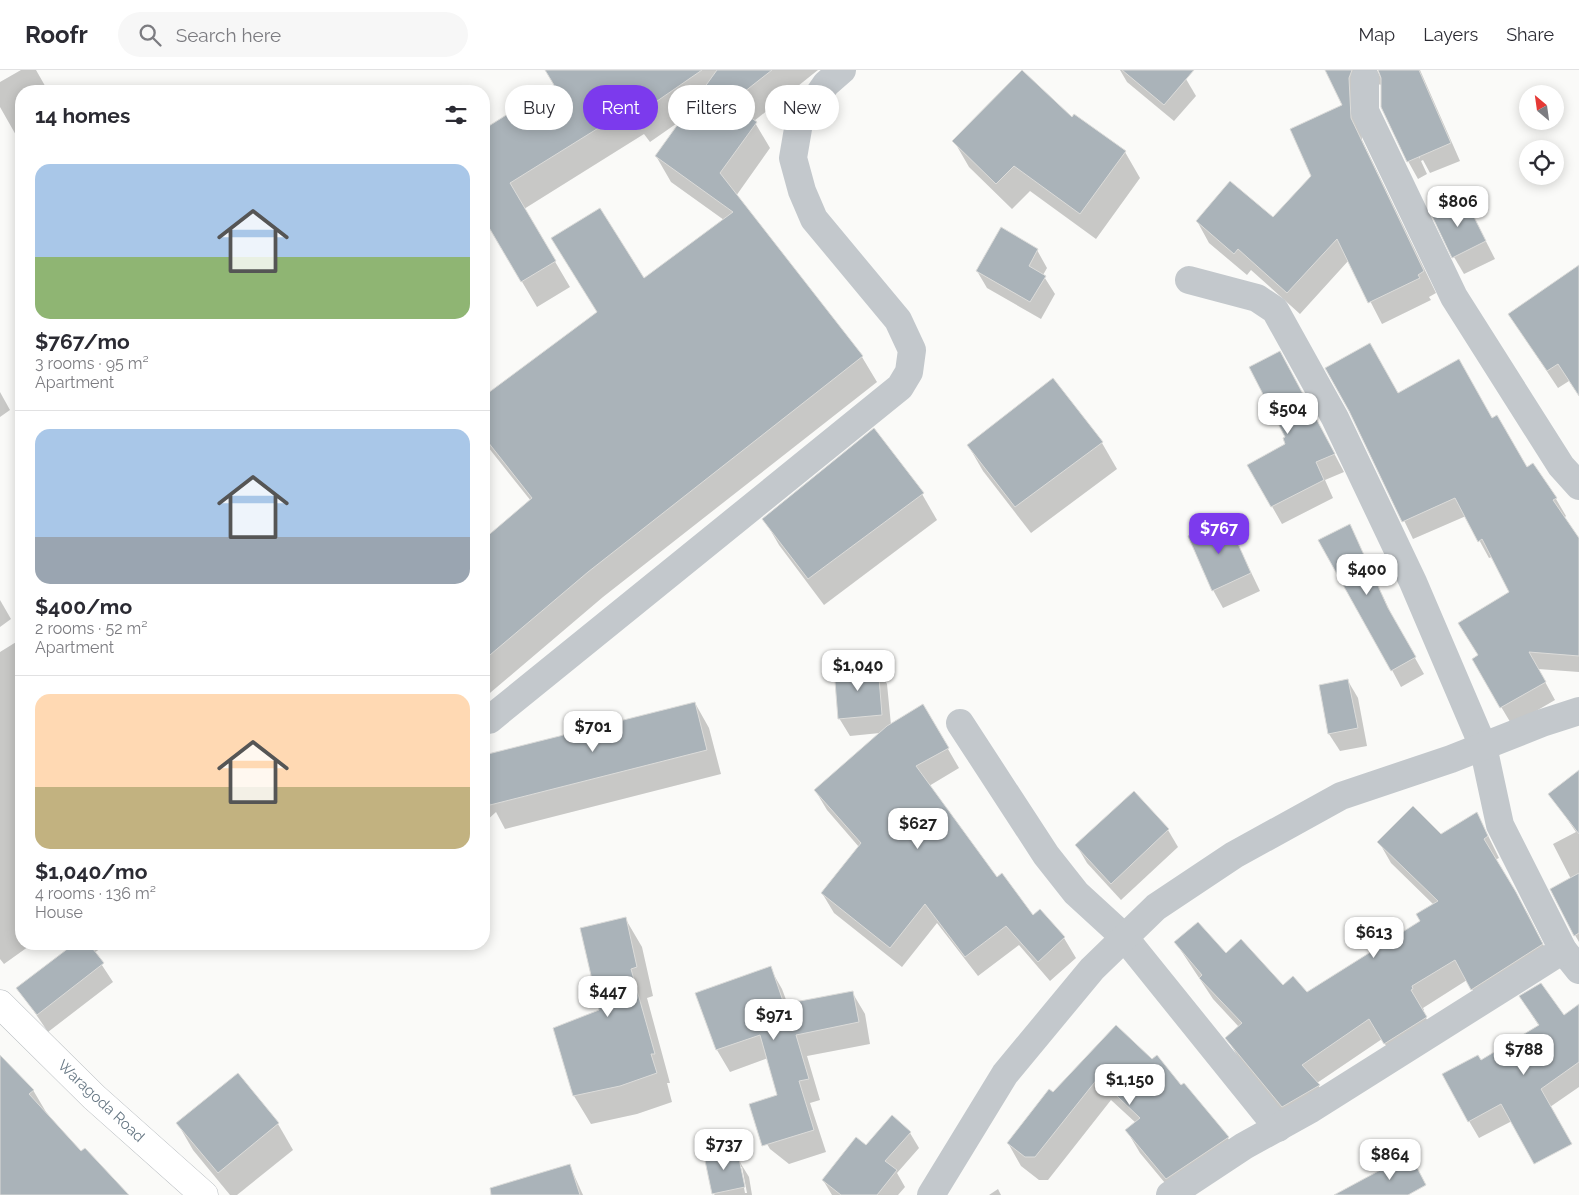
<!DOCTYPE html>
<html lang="en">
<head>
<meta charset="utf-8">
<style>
	body { margin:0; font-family:Raleway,sans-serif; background:#f7f7f7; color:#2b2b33; height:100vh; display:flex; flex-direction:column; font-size:19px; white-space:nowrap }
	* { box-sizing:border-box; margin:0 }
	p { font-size:16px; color:#7c7c81 }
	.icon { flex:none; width:28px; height:28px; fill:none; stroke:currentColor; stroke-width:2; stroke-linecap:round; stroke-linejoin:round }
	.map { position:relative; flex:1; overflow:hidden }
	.details { position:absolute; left:15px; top:15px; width:475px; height:865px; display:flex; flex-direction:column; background:#fff; border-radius:20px; box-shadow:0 2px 12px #0003 }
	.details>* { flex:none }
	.top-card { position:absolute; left:505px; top:15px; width:475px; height:45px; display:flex; gap:10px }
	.needle { width:32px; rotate:331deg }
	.controls { position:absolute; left:1519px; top:15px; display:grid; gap:10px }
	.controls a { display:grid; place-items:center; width:45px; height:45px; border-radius:50%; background:#fff; box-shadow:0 2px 12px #0003; font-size:25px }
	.price { position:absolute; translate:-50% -42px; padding:0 11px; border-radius:10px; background:#fff; color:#222; font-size:16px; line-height:32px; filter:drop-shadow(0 1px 2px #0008) }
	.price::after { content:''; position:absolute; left:50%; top:30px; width:15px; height:11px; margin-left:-8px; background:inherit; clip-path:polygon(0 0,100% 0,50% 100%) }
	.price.on { background:#7c3aed; color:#fff }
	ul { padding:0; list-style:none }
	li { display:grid; align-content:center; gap:10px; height:265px; padding:0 20px }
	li+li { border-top:1px solid #e1e1e2 }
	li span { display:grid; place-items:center; height:155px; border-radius:15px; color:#555 }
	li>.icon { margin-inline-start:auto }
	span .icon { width:90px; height:90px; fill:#fffc; stroke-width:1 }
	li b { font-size:21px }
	h2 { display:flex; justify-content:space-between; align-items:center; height:60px; padding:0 20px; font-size:21px }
	.tag { padding:0 18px; border-radius:22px; background:#fff; box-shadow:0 2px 12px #0003; font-size:18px; line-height:45px }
	.tag.on { background:#7c3aed; color:#fff }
	header { display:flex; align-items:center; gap:30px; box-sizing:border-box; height:70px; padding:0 25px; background:#fff; border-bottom:1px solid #e1e1e2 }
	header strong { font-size:24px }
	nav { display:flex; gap:28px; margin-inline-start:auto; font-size:18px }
	.search { width:350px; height:45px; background:#f7f7f7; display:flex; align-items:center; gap:12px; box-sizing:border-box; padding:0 18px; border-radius:28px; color:#7c7c81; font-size:19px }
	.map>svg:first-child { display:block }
	.shadow { fill:#0003; fill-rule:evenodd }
	.building { fill:#aab3b9; stroke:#dcdcda }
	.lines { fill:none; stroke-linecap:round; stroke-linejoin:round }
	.primary-casing { stroke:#b5babe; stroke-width:29 }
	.minor { stroke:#c3c8cc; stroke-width:28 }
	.primary { stroke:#fff; stroke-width:28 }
	.labels { text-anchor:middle; stroke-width:5; stroke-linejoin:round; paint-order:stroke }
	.street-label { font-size:15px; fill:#657683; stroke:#fff }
</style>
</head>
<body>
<header>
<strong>Roofr</strong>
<div class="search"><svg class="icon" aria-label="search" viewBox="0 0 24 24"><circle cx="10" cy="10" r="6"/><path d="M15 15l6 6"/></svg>Search here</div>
<nav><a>Map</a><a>Layers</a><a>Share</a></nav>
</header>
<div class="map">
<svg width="1579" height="1125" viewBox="0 0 1579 1125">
	<rect width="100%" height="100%" fill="#fafaf8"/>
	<g class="shadow">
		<polygon points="21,0 36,0 48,21 21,21 21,74 0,37 0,12"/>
		<polygon points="547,0 818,0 754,51 770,78 736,126 862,287 877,312 603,527 484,628 484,471 531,431 484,372 484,327 598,243 552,169 643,210 724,150 671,112 656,86 683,49 650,72 644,64 524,139 570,217 537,237 484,148 484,60 556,15"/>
		<polygon points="1120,0 1175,0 1186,9 1196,26 1174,51 1127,12"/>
		<polygon points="1326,0 1377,0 1420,89 1404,0 1420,0 1460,91 1430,103 1423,90 1421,91 1427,104 1418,109 1408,91 1382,15 1377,14 1361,30 1362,70 1436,223 1429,227 1431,230 1382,254 1349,190 1300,244 1251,200 1247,205 1209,173 1197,151 1273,149 1312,106 1344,36"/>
		<polygon points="1072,49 1125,82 1140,108 1096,169 1030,121 1012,139 969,97 954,71"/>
		<polygon points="1473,146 1495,189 1464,204 1454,187"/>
		<polygon points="1037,180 1047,198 1043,205 1055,224 1041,249 987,218 977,201"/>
		<polygon points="1579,195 1579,326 1569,311 1558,318 1509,244"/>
		<polygon points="1290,300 1344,402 1325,410 1333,428 1282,454 1249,396 1287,375"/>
		<polygon points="1053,309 1102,373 1117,399 1031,463 983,401 968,375"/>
		<polygon points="0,322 10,340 0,347"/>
		<polygon points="1398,325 1492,350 1527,398 1533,395 1556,429 1566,446 1564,448 1579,470 1579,602 1538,599 1555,630 1512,655 1473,590 1480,586 1510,523 1492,487 1489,488 1466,446 1413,469 1365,370"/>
		<polygon points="922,424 937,450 824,535 779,475 764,449"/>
		<polygon points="1226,450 1260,521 1223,538 1213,520"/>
		<polygon points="1349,455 1397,556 1424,604 1401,617 1392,600"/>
		<polygon points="0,530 11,549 0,557"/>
		<polygon points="21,569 21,874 32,874 4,894 0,889 0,582"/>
		<polygon points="877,596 887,614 891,655 923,636 959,698 929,716 997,808 1033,847 1040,840 1064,868 1076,888 1050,911 1019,875 978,906 937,853 902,897 834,843 822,823 859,777 827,740 815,720 880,663 850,666 839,648"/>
		<polygon points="1348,611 1358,628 1367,676 1340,681 1329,664 1320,616"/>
		<polygon points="695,633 709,658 721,704 505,759 496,742 484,753 484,687"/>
		<polygon points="1579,702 1579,872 1572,860 1571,809 1553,774 1576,762 1550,724"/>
		<polygon points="1134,723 1168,760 1178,777 1121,830 1087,793 1077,776"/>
		<polygon points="1477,743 1499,788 1495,790 1528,844 1554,896 1484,940 1467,910 1423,938 1424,940 1422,941 1438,969 1397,994 1382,969 1317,1013 1331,1036 1294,1058 1239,989 1227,968 1239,957 1213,929 1176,873 1226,885 1283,917 1307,923 1421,852 1434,835 1391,793 1379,772 1441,765"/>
		<polygon points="625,848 642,877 653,926 647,928 670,1013 667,1013 672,1032 637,1044 591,1054 574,1026 601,941"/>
		<polygon points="63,874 107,874 94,883 113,912 48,962 18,918 68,880"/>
		<polygon points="770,898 782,919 788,935 852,922 865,944 870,974 807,986 820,1030 810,1033 826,1082 789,1094 770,1079 757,1057 778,1026 768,988 730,1002 717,980 697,924"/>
		<polygon points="1520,927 1563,947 1579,935 1579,1017 1550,1037 1512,1051 1479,1068 1469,1051 1480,992 1539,956"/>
		<polygon points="1116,957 1181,1017 1184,1014 1228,1068 1241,1091 1175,1125 1140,1083 1127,1061 1136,1053 1111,1030 1048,1110 1039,1110 1021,1096 1008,1073"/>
		<polygon points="0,988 33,1020 46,1042 81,1083 124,1125 0,1125"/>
		<polygon points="237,1005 278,1054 293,1080 237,1125 230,1125 193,1080 178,1054"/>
		<polygon points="910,1063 919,1078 897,1103 905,1117 898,1125 832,1125 823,1110 866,1077"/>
		<path d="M738,1089L749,1107L752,1125H714ZM740,1097H742L747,1123H745Z"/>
		<polygon points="570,1096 583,1125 536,1125"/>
		<polygon points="998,1119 1001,1125 989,1125"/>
	</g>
	<g class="building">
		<polygon points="545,0 702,0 634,47 629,39 510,113 556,191 521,212 484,149 484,59 554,15"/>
		<polygon points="717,0 772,0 730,33 757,52 720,103 863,286 588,502 484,590 484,469 532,428 484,367 484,326 597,242 551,168 600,138 644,208 733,142 655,86"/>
		<polygon points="1022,0 1072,47 1074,44 1126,81 1080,144 1014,96 996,114 952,71"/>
		<polygon points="1122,0 1194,0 1164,35"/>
		<polygon points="1325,0 1352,0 1349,8 1351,48 1424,201 1418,205 1420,208 1368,233 1337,169 1287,223 1238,179 1234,184 1196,151 1230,111 1273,147 1311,106 1290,59 1342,35"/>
		<polygon points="1378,0 1419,0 1451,73 1407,92 1381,37 1381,8"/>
		<polygon points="1464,127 1486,171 1452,188 1431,144"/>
		<polygon points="1001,157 1038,179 1029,196 1046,206 1030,232 976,201"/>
		<polygon points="1579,195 1579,326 1558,294 1547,301 1508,244"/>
		<polygon points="1370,273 1398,323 1459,289 1492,348 1497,345 1527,397 1533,393 1557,428 1553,430 1579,468 1579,586 1529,582 1546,612 1500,638 1472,589 1478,585 1458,553 1509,522 1482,469 1478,472 1455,428 1402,452 1349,341 1325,298"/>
		<polygon points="1280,281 1335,384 1316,392 1324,410 1271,437 1247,395 1285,374 1283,368 1285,367 1249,297"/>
		<polygon points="1053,308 1103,372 1015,437 967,375"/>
		<polygon points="874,358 924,423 808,509 762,449"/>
		<polygon points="1227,449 1251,503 1212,521 1188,466"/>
		<polygon points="1350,454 1388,538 1416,587 1391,601 1318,470"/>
		<polygon points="878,595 882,645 838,649 834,599"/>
		<polygon points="1348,609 1358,658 1328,664 1319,615"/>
		<polygon points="695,632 707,680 490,735 484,710 484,685"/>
		<polygon points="923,634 949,678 916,696 997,807 1002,803 1033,845 1040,839 1065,867 1038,892 1006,856 965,887 925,834 890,878 821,823 861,773 814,720 887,656"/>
		<polygon points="1579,700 1579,764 1548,724"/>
		<polygon points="1134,721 1169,759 1111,814 1075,775"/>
		<polygon points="1413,736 1441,764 1477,742 1488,766 1484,769 1516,822 1543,874 1471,920 1455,890 1412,916 1413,919 1411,920 1427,947 1384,974 1369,949 1302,995 1320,1015 1282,1037 1225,968 1242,953 1199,908 1202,905 1174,872 1198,852 1226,883 1241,869 1283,915 1293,906 1307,922 1420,851 1416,844 1438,831 1377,772"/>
		<polygon points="1579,803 1579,863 1574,866 1550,819"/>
		<polygon points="626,847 637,897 631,899 655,984 651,984 657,1003 620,1016 573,1026 553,958 599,940 580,858"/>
		<polygon points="74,874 89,874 104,893 37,945 16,918"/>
		<polygon points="771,896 784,934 853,921 859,952 796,965 809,1009 799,1011 814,1060 762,1076 749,1034 777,1025 760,965 716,980 695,923"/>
		<polygon points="1541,913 1564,945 1579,934 1579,992 1541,1019 1572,1074 1534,1094 1501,1034 1468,1052 1442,1004 1478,985 1481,990 1539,955 1519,926"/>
		<polygon points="1116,955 1152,989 1157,985 1181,1015 1184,1013 1229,1067 1166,1109 1125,1060 1140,1048 1098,1008 1035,1087 1025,1087 1007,1073 1049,1019 1053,1022"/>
		<polygon points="0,985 34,1020 29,1024 81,1081 85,1078 129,1125 0,1125"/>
		<polygon points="238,1003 279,1053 218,1103 176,1053"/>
		<polygon points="892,1045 911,1062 885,1091 897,1100 877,1125 841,1125 822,1110 856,1067 866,1075"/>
		<polygon points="737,1079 745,1117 712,1124 704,1086"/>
		<polygon points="1410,1084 1426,1115 1408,1125 1334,1125"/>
		<polygon points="570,1094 580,1125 491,1125 490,1118"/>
	</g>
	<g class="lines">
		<g class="primary-casing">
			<polyline id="primary" points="0,934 94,1027 204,1125"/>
		</g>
		<g class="minor">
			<polyline points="1365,8 1365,41 1454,227 1561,396 1579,416"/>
			<polyline points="1189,210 1257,228 1275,240 1335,348 1413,512 1483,676 1500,755 1563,880 1579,900"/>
			<polyline points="489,650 900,317 909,302 912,280 898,250 814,149 802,121 793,88 799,53 826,14 842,0"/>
			<polyline points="960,653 1046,785 1076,823 1124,867 1278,1058"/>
			<polyline points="931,1125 1005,1004 1092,899 1156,837 1234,785 1341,726 1451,689 1542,653 1579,641"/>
			<polyline points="1170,1125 1244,1076 1311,1039 1563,880"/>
		</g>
		<use href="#primary" class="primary"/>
	</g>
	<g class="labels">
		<g class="street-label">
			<text transform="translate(101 1031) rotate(43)" y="5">Waragoda Road</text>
		</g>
	</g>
</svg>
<div class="controls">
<a><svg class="needle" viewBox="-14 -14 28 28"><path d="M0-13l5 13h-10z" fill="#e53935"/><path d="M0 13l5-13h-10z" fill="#7c7c81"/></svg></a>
<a><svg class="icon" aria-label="locate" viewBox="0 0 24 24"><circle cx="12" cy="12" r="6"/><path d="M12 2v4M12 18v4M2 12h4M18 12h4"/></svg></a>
</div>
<b class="price" style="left:1458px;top:158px">$806</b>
<b class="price" style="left:1288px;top:365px">$504</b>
<b class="price on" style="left:1219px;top:485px">$767</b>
<b class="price" style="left:1367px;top:526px">$400</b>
<b class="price" style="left:858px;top:622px">$1,040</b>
<b class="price" style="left:593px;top:683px">$701</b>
<b class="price" style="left:918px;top:780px">$627</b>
<b class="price" style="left:1374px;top:889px">$613</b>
<b class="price" style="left:608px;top:948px">$447</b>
<b class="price" style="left:774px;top:971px">$971</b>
<b class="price" style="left:1524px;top:1006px">$788</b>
<b class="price" style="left:1130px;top:1036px">$1,150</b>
<b class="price" style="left:724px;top:1101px">$737</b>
<b class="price" style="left:1390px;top:1111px">$864</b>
<div class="top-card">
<a class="tag">Buy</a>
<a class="tag on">Rent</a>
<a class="tag">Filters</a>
<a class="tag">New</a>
</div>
<section class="details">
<h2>14 homes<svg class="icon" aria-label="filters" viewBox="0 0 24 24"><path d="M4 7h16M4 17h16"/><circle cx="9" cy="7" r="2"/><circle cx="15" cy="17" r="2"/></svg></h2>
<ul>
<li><span style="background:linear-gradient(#a9c7e8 60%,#8fb573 0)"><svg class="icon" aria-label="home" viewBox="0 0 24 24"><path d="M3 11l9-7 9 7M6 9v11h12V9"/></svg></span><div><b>$767/mo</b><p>3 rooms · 95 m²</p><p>Apartment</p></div></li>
<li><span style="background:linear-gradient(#a9c7e8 70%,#9aa5b1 0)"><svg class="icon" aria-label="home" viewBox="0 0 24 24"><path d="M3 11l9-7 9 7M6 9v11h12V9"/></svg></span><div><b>$400/mo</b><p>2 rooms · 52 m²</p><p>Apartment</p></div></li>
<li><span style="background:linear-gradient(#ffd9b3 60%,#c2b280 0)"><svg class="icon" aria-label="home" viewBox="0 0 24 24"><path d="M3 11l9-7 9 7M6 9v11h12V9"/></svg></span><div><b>$1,040/mo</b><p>4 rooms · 136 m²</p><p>House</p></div></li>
</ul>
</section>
</div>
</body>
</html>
